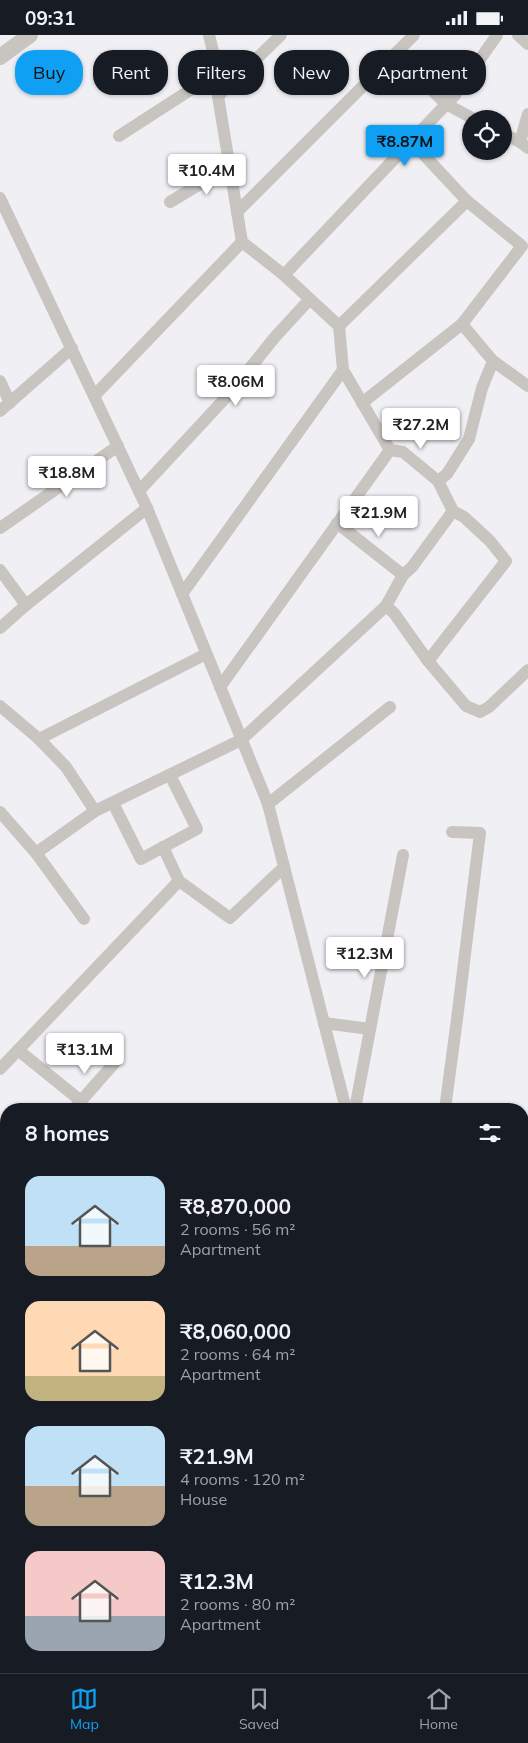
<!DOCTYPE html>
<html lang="en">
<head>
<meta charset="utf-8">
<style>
	body { margin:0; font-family:Mulish,sans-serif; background:#20242c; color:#f1f3f6; height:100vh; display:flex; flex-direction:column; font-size:19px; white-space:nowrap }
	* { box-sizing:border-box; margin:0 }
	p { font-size:16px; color:#9ea1a6 }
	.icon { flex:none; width:28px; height:28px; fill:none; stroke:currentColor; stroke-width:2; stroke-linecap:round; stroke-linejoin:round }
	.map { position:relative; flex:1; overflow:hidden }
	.drawer { position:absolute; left:0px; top:1068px; width:529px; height:571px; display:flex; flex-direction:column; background:#171b24; border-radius:20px 20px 0 0; box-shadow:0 1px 4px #0004 }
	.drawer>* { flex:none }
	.guide { position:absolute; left:15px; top:15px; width:499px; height:45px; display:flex; gap:10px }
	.fabs { position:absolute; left:462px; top:75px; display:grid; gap:10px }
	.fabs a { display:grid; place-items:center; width:50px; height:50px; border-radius:50%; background:#171b24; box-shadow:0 1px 4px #0004; font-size:25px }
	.price { position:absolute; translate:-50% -42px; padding:0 11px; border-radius:5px; background:#fff; color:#222; font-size:16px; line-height:32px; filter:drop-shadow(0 1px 2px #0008) }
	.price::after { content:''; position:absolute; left:50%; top:30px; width:15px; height:11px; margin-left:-8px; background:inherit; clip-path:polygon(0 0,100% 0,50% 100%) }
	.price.current { background:#10a0f3; color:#111 }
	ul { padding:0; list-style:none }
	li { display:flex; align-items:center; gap:15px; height:125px; padding:0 25px }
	li span { display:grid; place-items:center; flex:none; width:140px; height:100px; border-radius:15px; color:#555 }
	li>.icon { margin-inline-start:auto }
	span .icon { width:60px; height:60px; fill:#fffc; stroke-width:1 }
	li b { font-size:21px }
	h2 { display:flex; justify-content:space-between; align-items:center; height:60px; padding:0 25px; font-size:21px }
	.chip { padding:0 18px; border-radius:20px; background:#171b24; box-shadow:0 1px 4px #0004; font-size:18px; line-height:45px }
	.chip.current { background:#10a0f3; color:#111 }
	.status { display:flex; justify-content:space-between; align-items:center; height:35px; padding:0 25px; background:#171b24; direction:ltr }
	.status svg { height:14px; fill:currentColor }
	.menu { display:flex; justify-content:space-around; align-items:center; height:70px; border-top:1px solid #363941; background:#171b24; font-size:14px; color:#9ea1a6 }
	.menu a { display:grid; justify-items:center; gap:2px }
	.menu .current { color:#10a0f3 }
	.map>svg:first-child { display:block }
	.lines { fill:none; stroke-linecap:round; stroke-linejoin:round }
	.minor { stroke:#c8c4c0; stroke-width:12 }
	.tertiary { stroke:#c8c4c0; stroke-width:16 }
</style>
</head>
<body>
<div class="status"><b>09:31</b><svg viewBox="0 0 49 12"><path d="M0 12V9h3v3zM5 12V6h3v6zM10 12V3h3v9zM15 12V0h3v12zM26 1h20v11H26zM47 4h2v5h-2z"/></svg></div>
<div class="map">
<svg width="528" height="1638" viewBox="0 0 528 1638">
	<rect width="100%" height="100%" fill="#f0eff4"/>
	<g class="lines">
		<g class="minor">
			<polyline points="518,0 528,9"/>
			<polyline points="395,19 446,69 474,84"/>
			<polyline points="218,61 281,0"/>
			<polyline points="528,79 520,107 528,113"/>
			<polyline points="504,99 520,107"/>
			<polyline points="119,101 218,37"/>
			<polyline points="411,106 467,166 522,211 462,289"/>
			<polyline points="0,163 147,473 268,769 346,1074"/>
			<polyline points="170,167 230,131"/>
			<polyline points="237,177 414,0"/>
			<polyline points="284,240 455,60 497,0"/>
			<polyline points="339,291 467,166"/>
			<polyline points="0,346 10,368"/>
			<polyline points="94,361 242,207 218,61 218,37 209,0"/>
			<polyline points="362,368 462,289 493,326 528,351"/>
			<polyline points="0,376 72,313"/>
			<polyline points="390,415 403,417 438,446 453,476 464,482 490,506 506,526 428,626"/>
			<polyline points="438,446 447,439 469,404 482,353 493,326"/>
			<polyline points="139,456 230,358 275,302 309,265"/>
			<polyline points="337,488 403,540"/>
			<polyline points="0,493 118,411"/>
			<polyline points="0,535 26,570"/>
			<polyline points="182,559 343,335 339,291 284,240 242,207"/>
			<polyline points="386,571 394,578 428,626 466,671 480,677 489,672 528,635"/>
			<polyline points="0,593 26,570 147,473"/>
			<polyline points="220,652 390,415 343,335"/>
			<polyline points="0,671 39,704 206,619"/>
			<polyline points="39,704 66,732 95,776 241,705 386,571 403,540 412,532 453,476"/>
			<polyline points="113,768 141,824 197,794 170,740"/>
			<polyline points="268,769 390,672"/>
			<polyline points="0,777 36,818"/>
			<polyline points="163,812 179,846"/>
			<polyline points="84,884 36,818 95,776"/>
			<polyline points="324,988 370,994"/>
			<polyline points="18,1015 81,1066"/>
			<polyline points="0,1034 179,846 230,883 284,832"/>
			<polyline points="74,1074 117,1025"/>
			<polyline points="355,1074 403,820"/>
			<polyline points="445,1074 457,984 480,798 452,797"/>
			<polyline points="0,1159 6,1151"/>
			<polyline points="522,1199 528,1196"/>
			<polyline points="0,1228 6,1231"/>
			<polyline points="522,1363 528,1363"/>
			<polyline points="0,1409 6,1407"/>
			<polyline points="522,1479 528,1486"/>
			<polyline points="524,1606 528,1599"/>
			<polyline points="315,1638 318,1632"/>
			<polyline points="406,1638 408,1632"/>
		</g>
		<g class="tertiary">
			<polyline points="0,22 30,0"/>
			<polyline points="0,1453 6,1457"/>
			<polyline points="138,1632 139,1638"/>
		</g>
	</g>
</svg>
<div class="fabs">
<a><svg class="icon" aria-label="locate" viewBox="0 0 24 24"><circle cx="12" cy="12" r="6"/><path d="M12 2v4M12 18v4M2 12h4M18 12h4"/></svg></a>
</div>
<b class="price current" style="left:405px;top:132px">₹8.87M</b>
<b class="price" style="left:207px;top:161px">₹10.4M</b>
<b class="price" style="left:236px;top:372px">₹8.06M</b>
<b class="price" style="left:421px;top:415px">₹27.2M</b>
<b class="price" style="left:67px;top:463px">₹18.8M</b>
<b class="price" style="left:379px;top:503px">₹21.9M</b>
<b class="price" style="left:365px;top:944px">₹12.3M</b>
<b class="price" style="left:85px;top:1040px">₹13.1M</b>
<div class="guide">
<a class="chip current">Buy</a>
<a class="chip">Rent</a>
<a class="chip">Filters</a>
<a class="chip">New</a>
<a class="chip">Apartment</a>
</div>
<section class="drawer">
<h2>8 homes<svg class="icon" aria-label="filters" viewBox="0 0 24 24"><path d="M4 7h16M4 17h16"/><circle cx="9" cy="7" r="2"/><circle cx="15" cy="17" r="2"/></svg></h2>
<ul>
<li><span style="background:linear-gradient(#bfe0f5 70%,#b9a48a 0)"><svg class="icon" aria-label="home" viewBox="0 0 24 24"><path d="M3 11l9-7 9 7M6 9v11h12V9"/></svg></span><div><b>₹8,870,000</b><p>2 rooms · 56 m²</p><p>Apartment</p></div></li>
<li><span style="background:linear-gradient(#ffd9b3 75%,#c2b280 0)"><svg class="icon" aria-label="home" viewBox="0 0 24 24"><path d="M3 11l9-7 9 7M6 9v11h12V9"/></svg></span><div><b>₹8,060,000</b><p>2 rooms · 64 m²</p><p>Apartment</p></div></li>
<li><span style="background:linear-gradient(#bfe0f5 60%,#b9a48a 0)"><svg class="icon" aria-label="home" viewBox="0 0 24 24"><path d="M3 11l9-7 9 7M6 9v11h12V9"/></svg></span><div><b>₹21.9M</b><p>4 rooms · 120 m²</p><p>House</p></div></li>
<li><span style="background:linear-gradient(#f6c9c9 65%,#9aa5b1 0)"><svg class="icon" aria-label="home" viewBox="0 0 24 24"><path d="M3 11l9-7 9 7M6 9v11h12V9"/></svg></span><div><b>₹12.3M</b><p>2 rooms · 80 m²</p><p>Apartment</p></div></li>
</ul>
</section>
</div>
<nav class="menu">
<a class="current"><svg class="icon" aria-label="map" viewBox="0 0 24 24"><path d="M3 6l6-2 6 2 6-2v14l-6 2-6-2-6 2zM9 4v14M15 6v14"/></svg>Map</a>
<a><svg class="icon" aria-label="saved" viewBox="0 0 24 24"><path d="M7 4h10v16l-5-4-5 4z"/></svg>Saved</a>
<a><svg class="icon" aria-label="home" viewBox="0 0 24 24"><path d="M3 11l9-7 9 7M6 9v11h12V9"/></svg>Home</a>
</nav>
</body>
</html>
